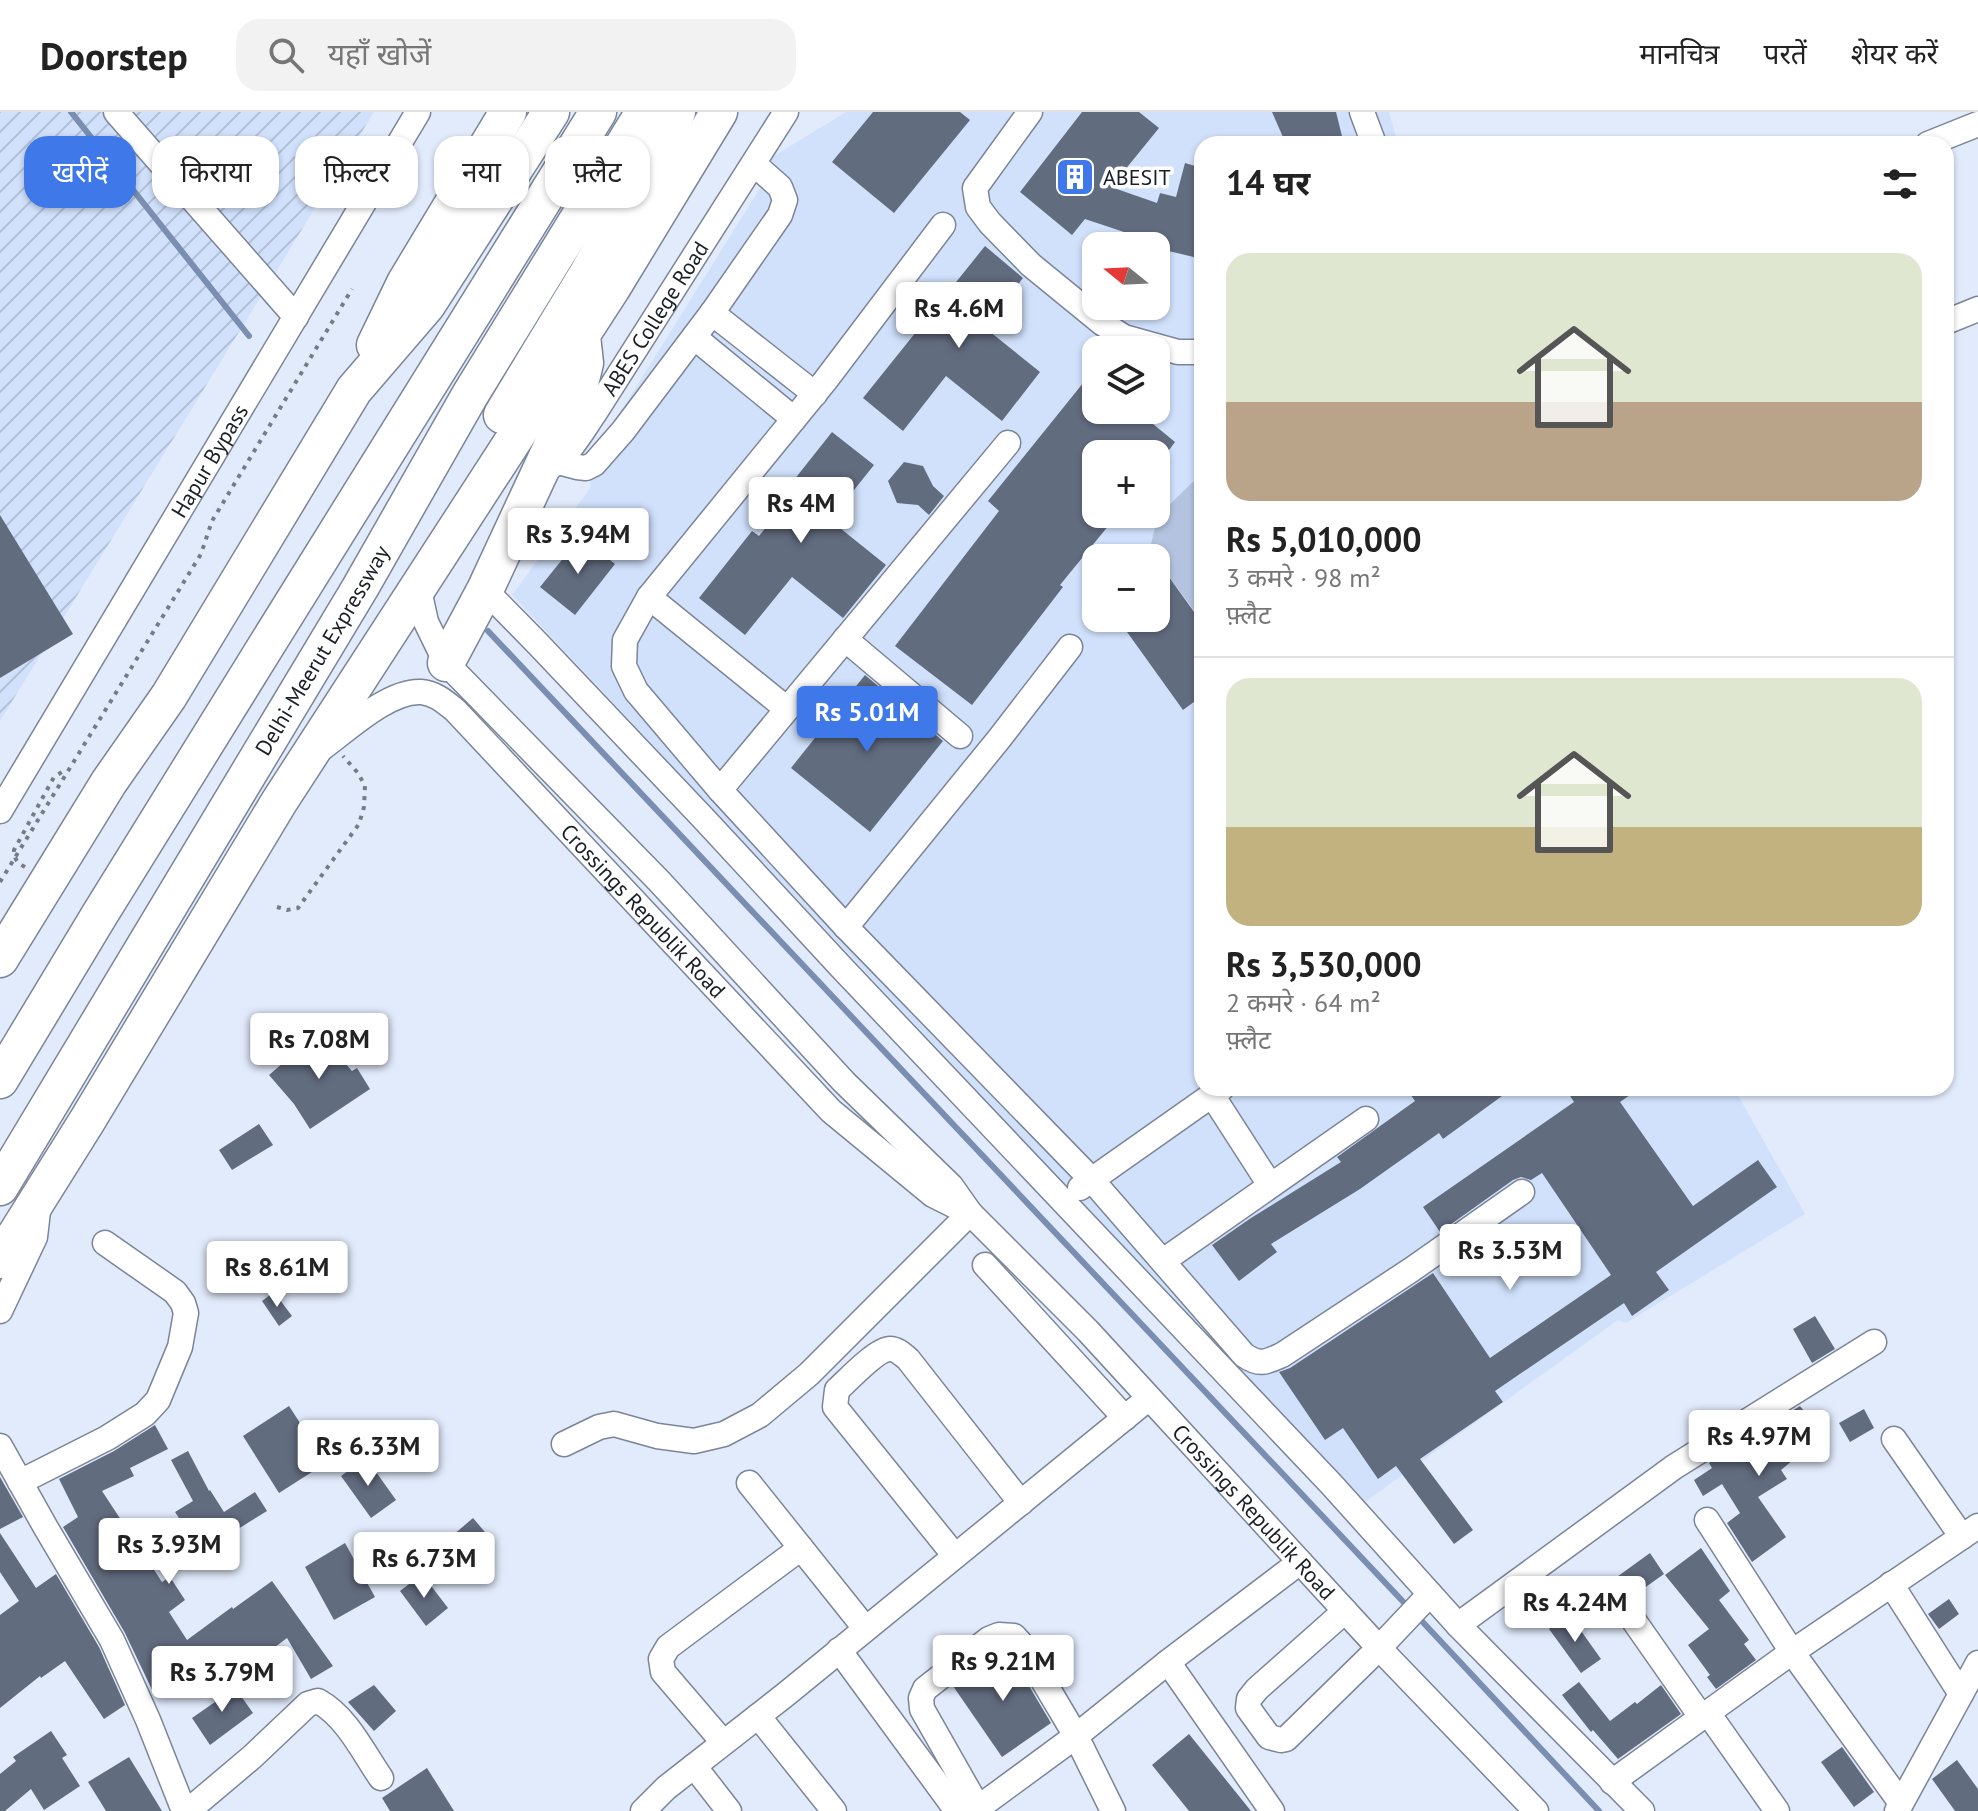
<!DOCTYPE html>
<html lang="hi">
<head>
<meta charset="utf-8">
<style>
	body { margin:0; font-family:"PT Sans","Noto Sans Devanagari",sans-serif; background:#f2f2f2; color:#222; height:100vh; display:flex; flex-direction:column; font-size:30px; white-space:nowrap }
	* { box-sizing:border-box; margin:0 }
	p { font-size:26px; color:#767676 }
	.icon { flex:none; width:44px; height:44px; fill:none; stroke:currentColor; stroke-width:2; stroke-linecap:round; stroke-linejoin:round }
	.map { position:relative; flex:1; overflow:hidden }
	.side { position:absolute; left:1194px; top:24px; width:760px; height:960px; display:flex; flex-direction:column; background:#fff; border-radius:24px; box-shadow:0 2px 6px #0004 }
	.side>* { flex:none }
	.banner { position:absolute; left:24px; top:24px; width:760px; height:72px; display:flex; gap:16px }
	.needle { width:52px; rotate:288deg }
	.tools { position:absolute; left:1082px; top:120px; display:grid; gap:16px }
	.tools a { display:grid; place-items:center; width:88px; height:88px; border-radius:16px; background:#fff; box-shadow:0 2px 6px #0004; font-size:40px }
	.price { position:absolute; translate:-50% -68px; padding:0 18px; border-radius:8px; background:#fff; color:#222; font-size:26px; line-height:52px; filter:drop-shadow(0 2px 4px #0008) }
	.price::after { content:''; position:absolute; left:50%; top:48px; width:24px; height:18px; margin-left:-12px; background:inherit; clip-path:polygon(0 0,100% 0,50% 100%) }
	.price.current { background:#3f79e9; color:#fff }
	ul { padding:0; list-style:none }
	li { display:grid; align-content:center; gap:16px; height:424px; padding:0 32px }
	li+li { border-top:2px solid #e0e0e0 }
	li span { display:grid; place-items:center; height:248px; border-radius:24px; color:#555 }
	li>.icon { margin-inline-start:auto }
	span .icon { width:144px; height:144px; fill:#fffc; stroke-width:1 }
	li b { font-size:34px }
	h2 { display:flex; justify-content:space-between; align-items:center; height:96px; padding:0 32px; font-size:34px }
	.chip { padding:0 28px; border-radius:24px; background:#fff; box-shadow:0 2px 6px #0004; font-size:28px; line-height:72px }
	.chip.current { background:#3f79e9; color:#fff }
	header { display:flex; align-items:center; gap:48px; box-sizing:border-box; height:112px; padding:0 40px; background:#fff; border-bottom:2px solid #e0e0e0 }
	header strong { font-size:38px }
	nav { display:flex; gap:44px; margin-inline-start:auto; font-size:28px }
	.search { width:560px; height:72px; background:#f2f2f2; display:flex; align-items:center; gap:20px; box-sizing:border-box; padding:0 28px; border-radius:24px; color:#767676; font-size:30px }
	.map>svg:first-child { display:block }
	.built { fill:#d1e1fc; fill-rule:evenodd }
	.industrial { fill:url(#industrial-furrows) }
	.green { fill:#b4c4e0 }
	.lines { fill:none; stroke-linecap:round; stroke-linejoin:round }
	.stream { stroke:#7a8eb1; stroke-width:6 }
	.building { fill:#626c7f }
	.minor-casing { stroke:#7a8598; stroke-width:27 }
	.highway-casing { stroke:#7a8598; stroke-width:39 }
	.path { stroke:#757c88; stroke-width:4; stroke-dasharray:4 6; stroke-linecap:butt }
	.minor { stroke:#fff; stroke-width:24 }
	.highway { stroke:#fff; stroke-width:36 }
	.labels { text-anchor:middle; stroke-width:7; stroke-linejoin:round; paint-order:stroke }
	.poi-label { font-size:22px; fill:#1a1f26; stroke:#fff; text-anchor:start }
	.street-label { font-size:22px; fill:#1a1f26; stroke:#fff }
</style>
</head>
<body>
<header>
<strong>Doorstep</strong>
<div class="search"><svg class="icon" aria-label="search" viewBox="0 0 24 24"><circle cx="10" cy="10" r="6"/><path d="M15 15l6 6"/></svg>यहाँ खोजें</div>
<nav><a>मानचित्र</a><a>परतें</a><a>शेयर करें</a></nav>
</header>
<div class="map">
<svg width="1978" height="1699" viewBox="0 0 1978 1699">
	<defs>
		<pattern id="industrial-furrows" width="10" height="10" patternUnits="userSpaceOnUse" patternTransform="scale(2)"><rect width="10" height="10" fill="#d1e1fc"/><path d="M-1 1l2-2M0 10L10 0M9 11l2-2" fill="none" stroke="#b3c1d8"/></pattern>
	</defs>
	<rect width="100%" height="100%" fill="#e2ebfc"/>
	<path class="built" d="M846,0H1389L1398,32H1202V976H1734L1805,1102L1626,1211L1618,1208L1362,1392L1258,1278L512,483L591,375L588,358L593,344L775,52L769,47ZM1096,134H1156V194H1096ZM1096,238H1156V298H1096ZM1096,342H1156V402H1096ZM1096,446H1156V506H1096Z"/>
	<polygon class="industrial" points="0,0 374,0 0,609"/>
	<polygon class="green" points="1202,361 1202,509 1164,458 1151,432 1158,404"/>
	<g class="lines">
		<g class="stream">
			<polyline points="71,0 249,224"/>
			<polyline points="488,519 1410,1497"/>
			<polyline points="1418,1505 1599,1699"/>
		</g>
	</g>
	<g class="building">
		<polygon points="873,0 960,0 970,8 894,101 832,50"/>
		<polygon points="1082,0 1139,0 1159,16 1111,75 1157,91 1160,81 1176,85 1185,51 1202,56 1202,147 1156,136 1156,134 1147,133 1148,128 1085,107 1072,123 1020,80"/>
		<polygon points="1272,0 1336,0 1344,32 1286,32"/>
		<polygon points="985,134 1023,166 984,215 1040,260 1002,309 946,264 903,319 863,286"/>
		<polygon points="1096,255 1096,298 1136,298 1175,330 1166,342 1096,342 1096,402 1118,402 1060,473 1063,475 972,593 895,534 999,399 988,389"/>
		<polygon points="832,320 874,353 830,408 886,453 843,506 792,465 745,523 699,486 752,419 759,424 788,388 782,383"/>
		<polygon points="904,350 923,354 933,374 944,384 929,403 918,393 897,391 888,369"/>
		<polygon points="0,403 73,522 0,566"/>
		<polygon points="581,424 615,452 575,503 540,475"/>
		<polygon points="1156,447 1202,511 1202,584 1183,598 1117,506 1156,506"/>
		<polygon points="865,563 943,629 870,720 791,656"/>
		<polygon points="318,921 352,959 357,956 370,977 310,1017 294,992 269,963"/>
		<polygon points="1406,976 1513,976 1443,1027 1439,1021 1360,1077 1271,1132 1277,1140 1239,1169 1212,1133 1251,1106 1341,1050 1337,1045 1415,989"/>
		<polygon points="1565,976 1640,976 1620,990 1693,1094 1758,1048 1777,1075 1656,1160 1669,1178 1632,1204 1624,1191 1495,1279 1503,1290 1420,1347 1473,1418 1454,1432 1396,1354 1378,1367 1343,1316 1325,1328 1279,1260 1290,1256 1433,1161 1490,1246 1611,1163 1542,1061 1531,1068 1521,1065 1513,1068 1440,1120 1423,1095 1574,990"/>
		<polygon points="259,1012 273,1033 232,1058 219,1038"/>
		<polygon points="274,1180 292,1204 279,1214 262,1189"/>
		<polygon points="1815,1204 1835,1237 1812,1251 1793,1217"/>
		<polygon points="289,1294 326,1351 279,1381 243,1324"/>
		<polygon points="1800,1294 1823,1323 1781,1358 1787,1367 1758,1385 1786,1425 1752,1450 1727,1411 1740,1401 1722,1372 1703,1384 1694,1368 1712,1356 1709,1351 1758,1320 1760,1323 1782,1305"/>
		<polygon points="1864,1297 1874,1316 1850,1330 1839,1311"/>
		<polygon points="155,1313 168,1337 130,1356 134,1364 102,1379 162,1470 170,1465 185,1488 169,1500 187,1528 232,1495 233,1497 272,1469 333,1554 311,1567 287,1526 241,1561 223,1537 155,1584 125,1521 63,1415 78,1405 59,1367 114,1339"/>
		<polygon points="188,1339 209,1379 210,1378 224,1400 255,1380 267,1399 201,1440 175,1400 193,1389 171,1348"/>
		<polygon points="366,1346 396,1388 371,1406 341,1364"/>
		<polygon points="0,1365 23,1405 0,1417"/>
		<polygon points="473,1406 490,1426 461,1450 445,1430"/>
		<polygon points="0,1421 36,1476 56,1462 99,1535 125,1593 104,1607 65,1549 41,1566 40,1564 0,1596 0,1503 19,1489 0,1460"/>
		<polygon points="345,1431 375,1485 334,1508 305,1455"/>
		<polygon points="1701,1436 1730,1479 1719,1488 1749,1528 1744,1532 1756,1548 1716,1577 1707,1565 1710,1563 1688,1533 1709,1517 1665,1463"/>
		<polygon points="1650,1441 1664,1462 1633,1484 1624,1481 1619,1483 1610,1470"/>
		<polygon points="422,1462 448,1496 426,1514 400,1479"/>
		<polygon points="1949,1487 1959,1502 1939,1517 1928,1502"/>
		<polygon points="1569,1502 1601,1547 1581,1561 1549,1517"/>
		<polygon points="1001,1538 1007,1539 1010,1542 1051,1611 1002,1645 953,1574"/>
		<polygon points="231,1570 253,1601 210,1633 192,1606 215,1590 212,1585"/>
		<polygon points="1579,1570 1610,1609 1635,1590 1637,1592 1661,1573 1681,1602 1618,1647 1593,1618 1591,1620 1562,1583"/>
		<polygon points="374,1573 396,1599 374,1619 348,1590"/>
		<polygon points="51,1619 67,1643 62,1646 80,1674 44,1698 31,1677 5,1699 0,1699 0,1662 16,1649 13,1645"/>
		<polygon points="1189,1622 1251,1699 1189,1699 1152,1653"/>
		<polygon points="1842,1635 1874,1680 1854,1695 1821,1650"/>
		<polygon points="129,1645 162,1699 106,1699 88,1670"/>
		<polygon points="1957,1648 1978,1677 1978,1699 1955,1699 1932,1667"/>
		<polygon points="427,1656 454,1699 390,1699 382,1686"/>
	</g>
	<g class="lines">
		<g class="minor-casing">
			<g id="minor">
				<polyline points="116,0 296,205"/>
				<polyline points="1030,0 975,76 978,95 990,111 1031,153 1102,211 1124,225 1178,240 1202,240"/>
				<polyline points="1362,0 1374,32"/>
				<polyline points="1928,32 1978,12"/>
				<path d="M943,113L825,269L649,485L625,528L624,554L636,579L720,678L846,815L1091,1067L1244,1243C1260,1254 1266,1250 1282,1243L1411,1158L1522,1080"/>
				<polyline points="712,201 815,282"/>
				<polyline points="1946,210 1978,197"/>
				<polyline points="694,225 794,307"/>
				<polyline points="558,350 577,355 586,356 594,352 623,319 712,201 780,103 785,88 780,75 754,52"/>
				<path id="s1" d="M549,356C569,343 581,321 594,302L786,0"/>
				<path id="s2" d="M418,473L426,510L446,551L659,769L844,970L951,1074L970,1101L1088,1219L1379,1536L1536,1699"/>
				<polyline points="485,478 538,532 705,708 842,856 1332,1373 1458,1513 1642,1699"/>
				<polyline points="649,485 787,597"/>
				<polyline points="845,527 960,624"/>
				<path id="s3" d="M322,636C347,618 389,578 421,580C435,581 445,590 455,598L831,999L933,1083L967,1100"/>
				<polyline points="720,678 1008,331"/>
				<path id="s4" d="M0,699L418,0"/>
				<polyline points="846,815 999,627 1070,535"/>
				<polyline points="1212,983 1270,1073"/>
				<polyline points="1080,1076 1222,976"/>
				<polyline points="1163,1149 1366,1007"/>
				<polyline points="985,1153 1125,1306"/>
				<polyline points="0,1199 35,1125 38,1099"/>
				<polyline points="1894,1327 1962,1425"/>
				<polyline points="564,1332 599,1315 614,1312 657,1324 694,1329 724,1322 760,1303 809,1262 970,1101"/>
				<polyline points="0,1334 46,1416 112,1528 148,1608 184,1699"/>
				<polyline points="20,1370 107,1326 145,1302 158,1288 180,1235 186,1201 183,1191 175,1180 105,1131"/>
				<polyline points="749,1371 865,1516"/>
				<polyline points="1707,1408 1792,1540 1901,1691"/>
				<path d="M955,1444L835,1295L837,1278C848,1268 877,1237 890,1237C897,1237 903,1243 908,1247L1021,1391"/>
				<polyline points="1891,1472 1961,1582"/>
				<polyline points="1625,1496 1702,1606"/>
				<polyline points="1345,1499 1257,1577 1249,1587 1248,1596 1269,1625 1281,1628 1286,1627 1379,1536 1430,1482"/>
				<polyline points="1458,1513 1674,1355 1874,1230"/>
				<polyline points="839,1538 957,1699"/>
				<polyline points="1708,1601 1777,1699"/>
				<polyline points="758,1604 834,1699"/>
				<polyline points="723,1630 663,1560 661,1547 668,1535 801,1436"/>
				<polyline points="694,1654 729,1699"/>
				<polyline points="1612,1670 1792,1540 1978,1414"/>
				<polyline points="978,1696 1076,1624 1168,1550"/>
				<path d="M188,1699L252,1645L308,1592L318,1589C347,1605 363,1640 381,1666"/>
				<polyline points="643,1699 666,1676 785,1583 1149,1286"/>
				<polyline points="980,1699 922,1597 921,1586 925,1577 989,1527 999,1523 1014,1524 1022,1533 1076,1624 1113,1699"/>
				<polyline points="1272,1699 1168,1550 1300,1450"/>
				<polyline points="1897,1699 1978,1551"/>
			</g>
		</g>
		<g class="highway-casing">
			<g id="highway">
				<polyline points="375,233 405,171 508,0"/>
				<polyline points="502,303 588,161 677,0"/>
				<polyline points="446,551 485,478 579,276 585,251 582,224"/>
				<polyline points="0,847 109,670 169,584 354,278 427,193 551,0"/>
				<polyline points="0,968 100,802 266,534 598,0"/>
				<path id="s5" d="M0,1075L360,476L470,283L644,0"/>
				<polyline points="0,1148 87,1009 279,690 612,176 719,0"/>
			</g>
		</g>
		<g class="path">
			<path d="M25,755C18,751 14,748 14,738L54,665L65,658"/>
			<polyline points="0,770 201,442 212,409 352,177"/>
			<polyline points="277,795 287,798 298,796 359,712 364,695 365,674 358,661 343,644"/>
		</g>
		<use href="#minor" class="minor"/>
		<use href="#highway" class="highway"/>
	</g>
	<defs>
		<g id="building-square" transform="scale(2)"><rect x="-9" y="-9" width="18" height="18" rx="4" fill="#3f79e9" stroke="#fff"/><path d="M-4-6H4V6H1V3H-1V6H-4ZM-2.5-4.3h1.7v1.8h-1.7ZM.8-4.3h1.7v1.8H.8ZM-2.5-1h1.7V.8h-1.7ZM.8-1h1.7V.8H.8Z" fill="#fff"/></g>
	</defs>
	<g fill-rule="evenodd">
		<use href="#building-square" x="1075" y="65"/>
	</g>
	<g class="labels">
		<g class="poi-label">
			<text x="1103" y="73">ABESIT</text>
		</g>
		<g class="street-label">
			<text dy="8" stroke="none"><textPath href="#s1" startOffset="184">ABES College Road</textPath></text>
			<text dy="8" stroke="none"><textPath href="#s4" startOffset="408">Hapur Bypass</textPath></text>
			<text dy="8" stroke="none"><textPath href="#s5" startOffset="626">Delhi-Meerut Expressway</textPath></text>
			<text dy="8" stroke="none"><textPath href="#s3" startOffset="430">Crossings Republik Road</textPath></text>
			<text dy="8" stroke="none"><textPath href="#s2" startOffset="1256">Crossings Republik Road</textPath></text>
		</g>
	</g>
</svg>
<div class="tools">
<a><svg class="needle" viewBox="-14 -14 28 28"><path d="M0-13l5 13h-10z" fill="#e53935"/><path d="M0 13l5-13h-10z" fill="#767676"/></svg></a>
<a><svg class="icon" aria-label="layers" viewBox="0 0 24 24"><path d="M12 4l9 5-9 5-9-5zM3 14l9 5 9-5"/></svg></a>
<a>+</a>
<a>−</a>
</div>
<b class="price" style="left:959px;top:238px">Rs 4.6M</b>
<b class="price" style="left:801px;top:433px">Rs 4M</b>
<b class="price" style="left:578px;top:464px">Rs 3.94M</b>
<b class="price current" style="left:867px;top:642px">Rs 5.01M</b>
<b class="price" style="left:319px;top:969px">Rs 7.08M</b>
<b class="price" style="left:1510px;top:1180px">Rs 3.53M</b>
<b class="price" style="left:277px;top:1197px">Rs 8.61M</b>
<b class="price" style="left:1759px;top:1366px">Rs 4.97M</b>
<b class="price" style="left:368px;top:1376px">Rs 6.33M</b>
<b class="price" style="left:169px;top:1474px">Rs 3.93M</b>
<b class="price" style="left:424px;top:1488px">Rs 6.73M</b>
<b class="price" style="left:1575px;top:1532px">Rs 4.24M</b>
<b class="price" style="left:1003px;top:1591px">Rs 9.21M</b>
<b class="price" style="left:222px;top:1602px">Rs 3.79M</b>
<div class="banner">
<a class="chip current">खरीदें</a>
<a class="chip">किराया</a>
<a class="chip">फ़िल्टर</a>
<a class="chip">नया</a>
<a class="chip">फ़्लैट</a>
</div>
<section class="side">
<h2>14 घर<svg class="icon" aria-label="filters" viewBox="0 0 24 24"><path d="M4 7h16M4 17h16"/><circle cx="9" cy="7" r="2"/><circle cx="15" cy="17" r="2"/></svg></h2>
<ul>
<li><span style="background:linear-gradient(#dfe7d0 60%,#b9a48a 0)"><svg class="icon" aria-label="home" viewBox="0 0 24 24"><path d="M3 11l9-7 9 7M6 9v11h12V9"/></svg></span><div><b>Rs 5,010,000</b><p>3 कमरे · 98 m²</p><p>फ़्लैट</p></div></li>
<li><span style="background:linear-gradient(#dfe7d0 60%,#c2b280 0)"><svg class="icon" aria-label="home" viewBox="0 0 24 24"><path d="M3 11l9-7 9 7M6 9v11h12V9"/></svg></span><div><b>Rs 3,530,000</b><p>2 कमरे · 64 m²</p><p>फ़्लैट</p></div></li>
</ul>
</section>
</div>
</body>
</html>
